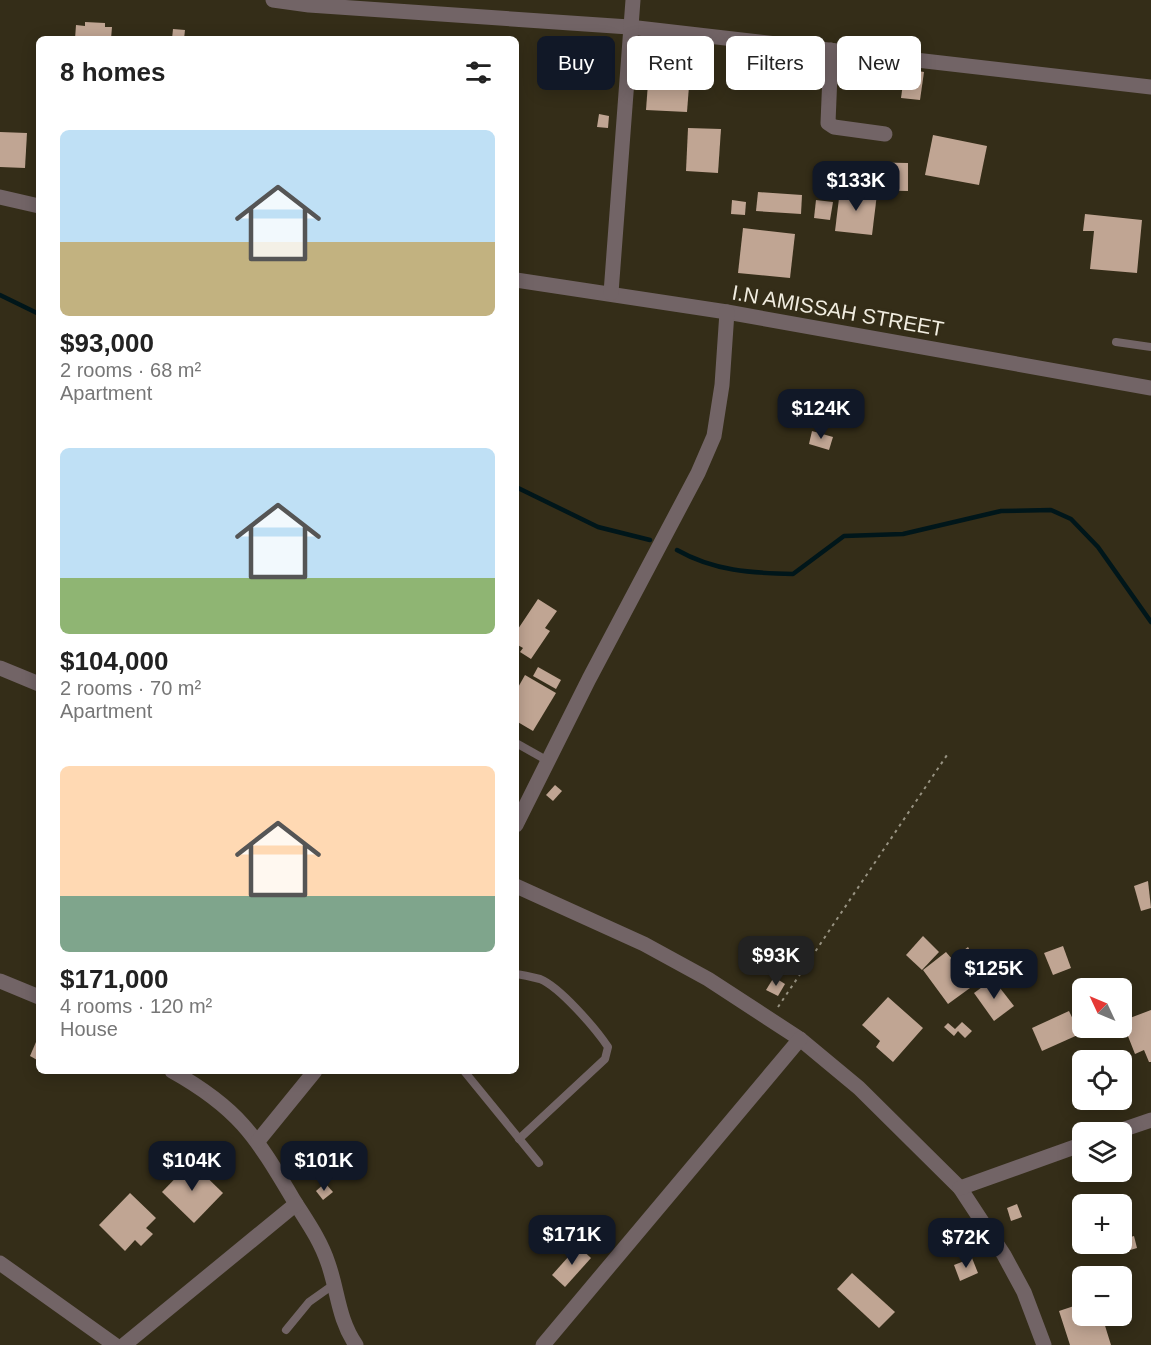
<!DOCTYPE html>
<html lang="en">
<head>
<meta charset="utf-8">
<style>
	body { margin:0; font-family:Arial,sans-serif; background:#f2f2f2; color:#222; height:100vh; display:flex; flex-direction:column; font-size:22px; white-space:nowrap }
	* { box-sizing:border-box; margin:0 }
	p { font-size:20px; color:#767676 }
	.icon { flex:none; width:33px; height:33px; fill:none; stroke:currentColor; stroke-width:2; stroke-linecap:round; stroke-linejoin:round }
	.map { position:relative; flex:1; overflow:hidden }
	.panel { position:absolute; left:36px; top:36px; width:483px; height:1038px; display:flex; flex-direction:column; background:#fff; border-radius:9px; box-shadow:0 3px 15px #0003 }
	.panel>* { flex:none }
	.guide { position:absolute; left:537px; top:36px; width:524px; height:54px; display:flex; gap:12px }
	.needle { width:39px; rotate:314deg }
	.buttons { position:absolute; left:1072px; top:978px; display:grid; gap:12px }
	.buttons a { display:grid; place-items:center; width:60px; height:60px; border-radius:9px; background:#fff; box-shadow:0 3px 15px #0003; font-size:30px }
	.price { position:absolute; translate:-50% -51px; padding:0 14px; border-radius:12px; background:#111827; color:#fff; font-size:20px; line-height:39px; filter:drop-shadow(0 2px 3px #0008) }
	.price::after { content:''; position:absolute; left:50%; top:36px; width:18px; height:14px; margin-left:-9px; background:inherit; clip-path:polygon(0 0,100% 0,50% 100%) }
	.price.selected { background:#222; color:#fff }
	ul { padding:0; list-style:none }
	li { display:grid; align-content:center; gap:12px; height:318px; padding:0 24px }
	li span { display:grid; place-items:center; height:186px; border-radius:9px; color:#555 }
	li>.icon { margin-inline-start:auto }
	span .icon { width:108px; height:108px; fill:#fffc; stroke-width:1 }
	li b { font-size:26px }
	h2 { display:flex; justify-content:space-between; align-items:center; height:72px; padding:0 24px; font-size:26px }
	.chip { padding:0 21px; border-radius:9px; background:#fff; box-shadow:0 3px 15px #0003; font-size:21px; line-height:54px }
	.chip.selected { background:#111827; color:#fff }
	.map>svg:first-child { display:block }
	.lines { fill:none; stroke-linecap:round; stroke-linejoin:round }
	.stream { stroke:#00161a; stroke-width:4.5 }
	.building { fill:#c0a593 }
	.path { stroke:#989382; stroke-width:2; stroke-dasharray:3 4.5; stroke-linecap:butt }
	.service { stroke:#726466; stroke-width:8 }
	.minor { stroke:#726466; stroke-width:15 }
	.labels { text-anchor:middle; stroke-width:6; stroke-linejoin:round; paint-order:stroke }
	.street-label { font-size:21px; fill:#f1ede0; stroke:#342d18 }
</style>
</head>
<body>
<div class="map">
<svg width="1151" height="1345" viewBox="0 0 1151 1345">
	<rect width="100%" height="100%" fill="#342d18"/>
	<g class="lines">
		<g class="stream">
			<polyline points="0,295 39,314"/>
			<polyline points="516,487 598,527 650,540"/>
			<path d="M677,550C714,571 751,573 793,574L844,536L903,534L1001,511L1051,510L1071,519L1098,547L1151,622"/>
		</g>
	</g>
	<g class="building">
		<polygon points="85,22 105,23 105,27 112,27 111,39 75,39 76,25 85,26"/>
		<polygon points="173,29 185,30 184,39 172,39"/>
		<polygon points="905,69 924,72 920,100 901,98"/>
		<polygon points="648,83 689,86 687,112 646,110"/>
		<polygon points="599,114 609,116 608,128 597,127"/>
		<polygon points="688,128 721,129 718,173 686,171"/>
		<polygon points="0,132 27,133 25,168 0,167"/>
		<polygon points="933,135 987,146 979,185 925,175"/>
		<polygon points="857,162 908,163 908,191 856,190"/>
		<polygon points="840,190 877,194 872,235 835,231"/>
		<polygon points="758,192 802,195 801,214 756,211"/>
		<polygon points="732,200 746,202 745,215 731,214"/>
		<polygon points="816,200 833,202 830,220 814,218"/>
		<polygon points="1085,214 1142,220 1137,273 1090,269 1094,231 1083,231"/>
		<polygon points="743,228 795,234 790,278 738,273"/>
		<polygon points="812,431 833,437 829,450 809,444"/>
		<polygon points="538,599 557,611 545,628 550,631 531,659 520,652 523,648 516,644 516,632"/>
		<polygon points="538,667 561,680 556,689 533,676"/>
		<polygon points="525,675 556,693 533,731 516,721 516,691"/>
		<polygon points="555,785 562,791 553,801 546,795"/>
		<polygon points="1148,881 1151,908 1141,911 1134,886"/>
		<polygon points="923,936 939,952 922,970 906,955"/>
		<polygon points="1063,946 1071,968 1053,975 1044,953"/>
		<polygon points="968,947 981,970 965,983 970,988 948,1004 923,970 946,952 952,959"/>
		<polygon points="774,977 785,984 778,996 766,990"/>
		<polygon points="993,979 1014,1006 994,1021 974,993"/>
		<polygon points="888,997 923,1028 893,1062 876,1047 880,1041 862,1025"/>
		<polygon points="1151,1010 1151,1062 1149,1062 1144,1050 1135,1054 1122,1021"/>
		<polygon points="1069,1011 1080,1034 1042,1051 1032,1028"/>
		<polygon points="962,1022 972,1031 965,1038 958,1031 954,1036 944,1027 948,1023 955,1029"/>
		<polygon points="36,1042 39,1044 39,1061 30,1056"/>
		<polygon points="191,1162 223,1193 194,1223 162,1192"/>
		<polygon points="325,1183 333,1192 323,1200 316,1191"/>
		<polygon points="130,1193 156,1218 146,1228 153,1234 141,1246 135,1240 125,1251 99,1225"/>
		<polygon points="1017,1204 1022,1217 1011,1221 1007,1208"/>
		<polygon points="1134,1236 1137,1248 1127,1251 1124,1239"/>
		<polygon points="578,1246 591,1258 565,1287 552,1275"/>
		<polygon points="972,1258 978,1273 960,1281 954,1265"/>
		<polygon points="852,1273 895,1312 879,1328 837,1289"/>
		<polygon points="1083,1303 1083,1316 1102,1316 1111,1345 1070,1345 1059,1311"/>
	</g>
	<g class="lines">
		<polyline class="path" points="778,1007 947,755"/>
		<g class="service">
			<polyline points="1116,342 1151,347"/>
			<polyline points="516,743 548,761"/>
			<path d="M516,974C524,975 532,977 540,979C560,987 596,1029 608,1047L605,1059L519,1139"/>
			<polyline points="464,1071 539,1163"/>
			<polyline points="286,1330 309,1302 333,1285"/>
		</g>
		<g class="minor">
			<polyline points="273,0 309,5 629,27 1151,87"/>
			<polyline points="831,50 828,123 834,127 885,134"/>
			<polyline points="0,197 39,206"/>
			<polyline points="516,280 727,312 1151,388"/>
			<polyline points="611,293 633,0"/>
			<polyline points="0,668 39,684"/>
			<polyline points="516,825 589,679 698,473 714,436 722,385 727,312"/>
			<polyline points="516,886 644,944 708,979 800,1039 859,1088 960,1188 1004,1255 1024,1292 1044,1345"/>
			<polyline points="0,981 39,997"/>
			<path d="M172,1071C238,1108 255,1135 293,1199C306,1220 320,1239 328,1263C338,1291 338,1319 356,1345"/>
			<polyline points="1116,1132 1151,1120"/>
			<polyline points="258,1141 315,1071"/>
			<polyline points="960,1188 1083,1144"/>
			<polyline points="0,1263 115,1345"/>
			<polyline points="124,1345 296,1204"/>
			<polyline points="543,1345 800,1039"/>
		</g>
	</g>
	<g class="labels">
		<g class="street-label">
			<text transform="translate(838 311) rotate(10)" y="7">I.N AMISSAH STREET</text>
		</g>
	</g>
</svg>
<div class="buttons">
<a><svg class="needle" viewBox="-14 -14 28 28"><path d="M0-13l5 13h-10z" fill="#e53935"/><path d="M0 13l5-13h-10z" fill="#767676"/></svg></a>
<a><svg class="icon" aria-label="locate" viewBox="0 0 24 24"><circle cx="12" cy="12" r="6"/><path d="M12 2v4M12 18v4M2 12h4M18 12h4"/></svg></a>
<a><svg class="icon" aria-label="layers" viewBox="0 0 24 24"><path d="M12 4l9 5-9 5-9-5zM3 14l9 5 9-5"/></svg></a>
<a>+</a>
<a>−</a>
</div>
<b class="price" style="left:856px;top:212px">$133K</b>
<b class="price" style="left:821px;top:440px">$124K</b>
<b class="price selected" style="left:776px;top:987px">$93K</b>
<b class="price" style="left:994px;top:1000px">$125K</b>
<b class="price" style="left:192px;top:1192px">$104K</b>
<b class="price" style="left:324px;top:1192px">$101K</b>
<b class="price" style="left:572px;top:1266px">$171K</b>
<b class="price" style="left:966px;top:1269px">$72K</b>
<div class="guide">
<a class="chip selected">Buy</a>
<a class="chip">Rent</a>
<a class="chip">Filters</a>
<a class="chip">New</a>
</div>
<section class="panel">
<h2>8 homes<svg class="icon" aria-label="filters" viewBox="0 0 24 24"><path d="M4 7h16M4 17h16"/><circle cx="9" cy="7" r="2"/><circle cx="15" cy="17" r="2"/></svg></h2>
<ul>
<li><span style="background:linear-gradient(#bfe0f5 60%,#c2b280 0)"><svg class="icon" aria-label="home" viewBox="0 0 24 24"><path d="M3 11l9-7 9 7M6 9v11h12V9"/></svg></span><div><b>$93,000</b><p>2 rooms · 68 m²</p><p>Apartment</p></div></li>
<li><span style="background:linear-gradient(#bfe0f5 70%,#8fb573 0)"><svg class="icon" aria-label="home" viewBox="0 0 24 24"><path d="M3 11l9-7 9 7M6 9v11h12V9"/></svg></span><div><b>$104,000</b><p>2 rooms · 70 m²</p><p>Apartment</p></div></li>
<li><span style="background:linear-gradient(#ffd9b3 70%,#7fa58c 0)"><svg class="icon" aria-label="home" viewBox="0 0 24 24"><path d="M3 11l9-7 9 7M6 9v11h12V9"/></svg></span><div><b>$171,000</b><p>4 rooms · 120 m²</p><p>House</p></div></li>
</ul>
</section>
</div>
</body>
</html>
